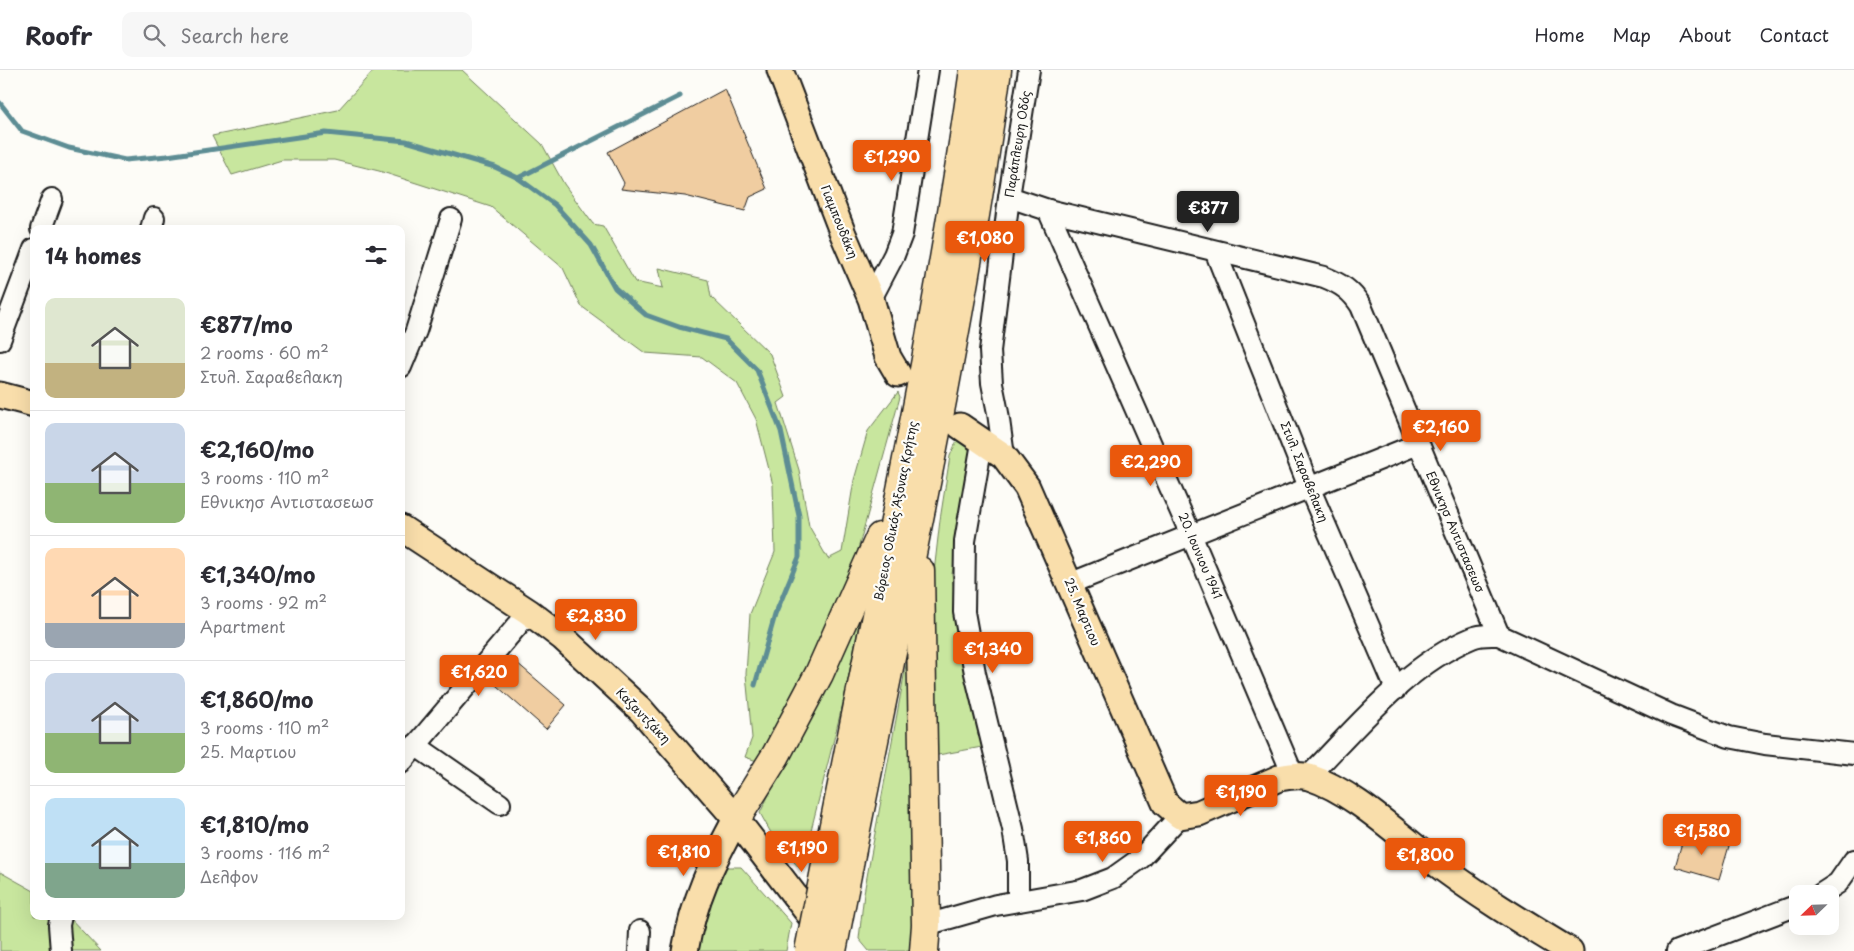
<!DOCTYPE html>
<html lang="en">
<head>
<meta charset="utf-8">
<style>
	body { margin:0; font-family:"Playpen Sans",sans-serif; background:#f7f7f7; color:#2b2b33; height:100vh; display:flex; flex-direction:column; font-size:19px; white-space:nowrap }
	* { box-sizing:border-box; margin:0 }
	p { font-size:16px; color:#7c7c81 }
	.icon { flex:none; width:28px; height:28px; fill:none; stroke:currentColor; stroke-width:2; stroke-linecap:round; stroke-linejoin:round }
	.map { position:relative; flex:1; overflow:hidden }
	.details { position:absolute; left:30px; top:155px; width:375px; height:695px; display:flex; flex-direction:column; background:#fff; border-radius:10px; box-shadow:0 5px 20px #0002 }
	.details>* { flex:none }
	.needle { width:32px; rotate:247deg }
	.fabs { position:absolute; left:1789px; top:815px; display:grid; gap:10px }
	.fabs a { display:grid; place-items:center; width:50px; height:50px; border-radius:10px; background:#fff; box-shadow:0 5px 20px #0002; font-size:25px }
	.price { position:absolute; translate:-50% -42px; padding:0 11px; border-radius:5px; background:#ea580c; color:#fff; font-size:16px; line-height:32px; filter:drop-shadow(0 1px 2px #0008) }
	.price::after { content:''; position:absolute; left:50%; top:30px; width:15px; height:11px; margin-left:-8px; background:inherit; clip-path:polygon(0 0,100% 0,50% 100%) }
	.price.active { background:#222; color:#fff }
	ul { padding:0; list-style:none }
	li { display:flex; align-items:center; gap:15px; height:125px; padding:0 15px }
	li+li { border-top:1px solid #e1e1e2 }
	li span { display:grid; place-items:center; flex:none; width:140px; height:100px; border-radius:10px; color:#555 }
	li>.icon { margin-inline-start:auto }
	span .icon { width:60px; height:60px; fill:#fffc; stroke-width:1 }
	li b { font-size:21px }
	h2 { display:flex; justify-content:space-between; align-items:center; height:60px; padding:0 15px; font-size:21px }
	header { display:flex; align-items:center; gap:30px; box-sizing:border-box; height:70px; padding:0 25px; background:#fff; border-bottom:1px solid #e1e1e2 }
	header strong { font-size:24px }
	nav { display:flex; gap:28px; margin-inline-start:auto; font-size:18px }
	.search { width:350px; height:45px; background:#f7f7f7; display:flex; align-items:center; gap:12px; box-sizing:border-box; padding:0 18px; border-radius:10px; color:#7c7c81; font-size:19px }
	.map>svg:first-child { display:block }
	.green { fill:#c8e69e; stroke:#72815d }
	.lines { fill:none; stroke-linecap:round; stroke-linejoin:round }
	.stream { stroke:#5d8d94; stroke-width:5 }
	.building { fill:#f0cda1; stroke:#1c1c1c }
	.minor-casing { stroke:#1c1c1c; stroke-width:24 }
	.major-casing { stroke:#1c1c1c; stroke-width:29 }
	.highway-casing { stroke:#1c1c1c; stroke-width:31 }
	.minor { stroke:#fdfcf7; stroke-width:20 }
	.major { stroke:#f9deab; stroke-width:25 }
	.highway { stroke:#f9deab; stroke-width:28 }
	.highway-bridge-casing { stroke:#1c1c1c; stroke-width:31; stroke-linecap:butt }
	.highway-bridge { stroke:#f9deab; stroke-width:28 }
	.labels { text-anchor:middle; stroke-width:4.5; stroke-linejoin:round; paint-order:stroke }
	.street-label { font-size:12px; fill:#1c1c1c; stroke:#fdfcf7 }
</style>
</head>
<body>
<header>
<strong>Roofr</strong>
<div class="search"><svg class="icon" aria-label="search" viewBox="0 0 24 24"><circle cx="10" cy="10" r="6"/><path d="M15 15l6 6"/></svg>Search here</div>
<nav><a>Home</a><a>Map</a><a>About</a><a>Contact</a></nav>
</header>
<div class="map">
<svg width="1854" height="881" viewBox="0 0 1854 881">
	<rect width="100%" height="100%" fill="#fdfcf7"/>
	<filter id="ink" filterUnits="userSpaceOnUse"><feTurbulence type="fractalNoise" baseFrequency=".02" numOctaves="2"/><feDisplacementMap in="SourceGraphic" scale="10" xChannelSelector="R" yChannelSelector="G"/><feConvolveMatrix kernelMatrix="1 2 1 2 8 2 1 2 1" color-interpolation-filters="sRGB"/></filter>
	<g filter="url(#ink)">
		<g class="green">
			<polygon points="374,0 462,0 542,74 564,114 593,154 603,156 635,212 663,218 659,198 708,210 711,227 770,284 786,327 778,333 799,400 809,456 828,489 842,482 854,410 868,361 898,322 900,327 841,541 760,692 745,687 752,668 746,604 750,544 775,482 773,415 756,349 737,313 702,287 645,283 581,236 563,198 491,137 379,101 334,90 282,90 232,105 212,66 338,40"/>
			<polygon points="958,368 973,382 952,504 965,604 982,677 927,687 928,555 940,450 950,386"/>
			<polygon points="863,534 844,629 801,800 775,770 760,743"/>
			<polygon points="909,579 915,859 910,881 869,881 859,869 864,823"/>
			<polygon points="727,797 741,797 791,853 786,881 696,881 715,812"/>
			<polygon points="0,802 34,821 34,846 68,846 101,881 0,881"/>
		</g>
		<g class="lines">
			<g class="stream">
				<polyline points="0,33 22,61 69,78 125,90 167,86 326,63 406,71 495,97 518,108 555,135 591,175 615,218 646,245 679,257 726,269 757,300 781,361 799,446 799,487 775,545 755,615"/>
				<polyline points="518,108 680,26"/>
			</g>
		</g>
		<g class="building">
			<polygon points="725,19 767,119 750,127 745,141 685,126 621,119 624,113 608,82"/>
			<polygon points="509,586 566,635 546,659 489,609"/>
			<polygon points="1685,762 1729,776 1719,810 1675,797"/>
		</g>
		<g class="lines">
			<g class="minor-casing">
				<g id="minor">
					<polyline points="1009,127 1048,140 1191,465 1293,705"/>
					<path d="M1048,140L1324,207C1341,214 1351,220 1361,236L1499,565"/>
					<polyline points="41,159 52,129"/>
					<polyline points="151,159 154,148"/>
					<polyline points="1216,183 1309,417 1396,619"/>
					<polyline points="871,229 894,185 902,164 928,0"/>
					<polyline points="0,270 34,179"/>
					<polyline points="401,297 416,261 451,149"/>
					<polyline points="982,373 965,471 964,542 975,603 1013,759 1018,791 1018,831"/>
					<polyline points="1004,386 998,343 992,313 990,281 1009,127 1029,0"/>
					<polyline points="1069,514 1418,374"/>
					<polyline points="415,675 500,734"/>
					<polyline points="401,693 529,542"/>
					<path d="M1308,707C1357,657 1407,595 1472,568C1480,564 1491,565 1499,565L1671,645L1729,667L1765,674L1854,684"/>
					<polyline points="1821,824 1838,813 1854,790"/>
					<polyline points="926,855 996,835 1082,820 1113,808 1141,788 1180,746"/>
					<polyline points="61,881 59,855 61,846"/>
					<polyline points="639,881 640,861"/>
					<polyline points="1677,881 1798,835"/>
				</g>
			</g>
			<g class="major-casing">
				<g id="major">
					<polyline points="780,0 843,164 871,229 888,287 898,304"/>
					<polyline points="0,325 34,334"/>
					<path d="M960,356L1004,386L1027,417L1165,733L1180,746L1199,743L1279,708C1289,706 1299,704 1309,707C1352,721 1394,761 1429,788C1474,823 1522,852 1570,881"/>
					<polyline points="401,458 529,542 563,568 641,640 736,749 825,865"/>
					<path d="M685,881C694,829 711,795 736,749"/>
				</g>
			</g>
			<g class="highway-casing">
				<g id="highway">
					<polyline points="920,501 926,855 924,881"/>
					<polyline points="736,749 776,685 819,604 880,467"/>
					<path d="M830,775C881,517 937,260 974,0"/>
					<path d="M852,779C904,520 961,262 997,0"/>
				</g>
			</g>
			<use href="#minor" class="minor"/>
			<use href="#major" class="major"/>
			<use href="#highway" class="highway"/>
			<g class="highway-bridge-casing">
				<g id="highway-bridge">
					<polyline points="809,881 830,775"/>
					<polyline points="832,881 852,779"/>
				</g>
			</g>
			<use href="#highway-bridge" class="highway-bridge"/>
		</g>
	</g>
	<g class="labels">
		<g class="street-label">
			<text transform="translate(1018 74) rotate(-81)" y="4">Παράπλευρη Οδός</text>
			<text transform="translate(839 152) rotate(68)" y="4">Γιαμπουδάκη</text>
			<text transform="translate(1304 402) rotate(68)" y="4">Στυλ. Σαραβελακη</text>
			<text transform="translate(896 441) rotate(-79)" y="4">Βόρειος Οδικός Άξονας Κρήτης</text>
			<text transform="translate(1455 462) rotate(67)" y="4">Εθνικησ Αντιστασεωσ</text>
			<text transform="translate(1200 486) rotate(67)" y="4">20. Ιουνιου 1941</text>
			<text transform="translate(1082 542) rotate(67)" y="4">25. Μαρτιου</text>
			<text transform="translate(643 646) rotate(46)" y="4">Καζαντζάκη</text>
		</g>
	</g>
</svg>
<div class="fabs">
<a><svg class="needle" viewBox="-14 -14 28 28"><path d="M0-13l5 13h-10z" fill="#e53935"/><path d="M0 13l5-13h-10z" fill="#7c7c81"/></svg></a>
</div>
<b class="price" style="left:892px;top:112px">€1,290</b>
<b class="price active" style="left:1208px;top:163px">€877</b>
<b class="price" style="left:985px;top:193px">€1,080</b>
<b class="price" style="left:1441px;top:382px">€2,160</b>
<b class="price" style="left:1151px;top:417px">€2,290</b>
<b class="price" style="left:596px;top:571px">€2,830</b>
<b class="price" style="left:993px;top:604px">€1,340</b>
<b class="price" style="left:479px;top:627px">€1,620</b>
<b class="price" style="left:1241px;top:747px">€1,190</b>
<b class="price" style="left:1702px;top:786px">€1,580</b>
<b class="price" style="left:1103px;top:793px">€1,860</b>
<b class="price" style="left:802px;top:803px">€1,190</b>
<b class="price" style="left:684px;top:807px">€1,810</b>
<b class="price" style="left:1425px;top:810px">€1,800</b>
<section class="details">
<h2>14 homes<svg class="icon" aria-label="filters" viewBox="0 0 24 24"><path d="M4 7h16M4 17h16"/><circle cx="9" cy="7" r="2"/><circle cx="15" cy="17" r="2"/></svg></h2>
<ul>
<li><span style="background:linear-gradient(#dfe7d0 65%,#c2b280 0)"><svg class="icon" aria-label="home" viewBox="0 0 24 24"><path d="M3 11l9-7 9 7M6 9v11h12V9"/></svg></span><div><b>€877/mo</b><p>2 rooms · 60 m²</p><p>Στυλ. Σαραβελακη</p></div></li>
<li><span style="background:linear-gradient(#c9d6e8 60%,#8fb573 0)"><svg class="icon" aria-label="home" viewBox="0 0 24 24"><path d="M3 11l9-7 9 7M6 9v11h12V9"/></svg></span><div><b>€2,160/mo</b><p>3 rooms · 110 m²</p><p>Εθνικησ Αντιστασεωσ</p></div></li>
<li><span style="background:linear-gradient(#ffd9b3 75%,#9aa5b1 0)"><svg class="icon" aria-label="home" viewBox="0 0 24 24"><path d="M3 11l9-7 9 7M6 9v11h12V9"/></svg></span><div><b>€1,340/mo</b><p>3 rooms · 92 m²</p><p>Apartment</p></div></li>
<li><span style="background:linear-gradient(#c9d6e8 60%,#8fb573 0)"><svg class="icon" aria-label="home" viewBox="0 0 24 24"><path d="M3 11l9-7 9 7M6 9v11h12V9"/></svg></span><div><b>€1,860/mo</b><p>3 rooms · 110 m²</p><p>25. Μαρτιου</p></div></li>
<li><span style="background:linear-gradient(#bfe0f5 65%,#7fa58c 0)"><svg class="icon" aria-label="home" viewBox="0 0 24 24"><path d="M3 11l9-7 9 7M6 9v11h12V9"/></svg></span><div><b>€1,810/mo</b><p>3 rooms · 116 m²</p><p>Δελφον</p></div></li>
</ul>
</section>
</div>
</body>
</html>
